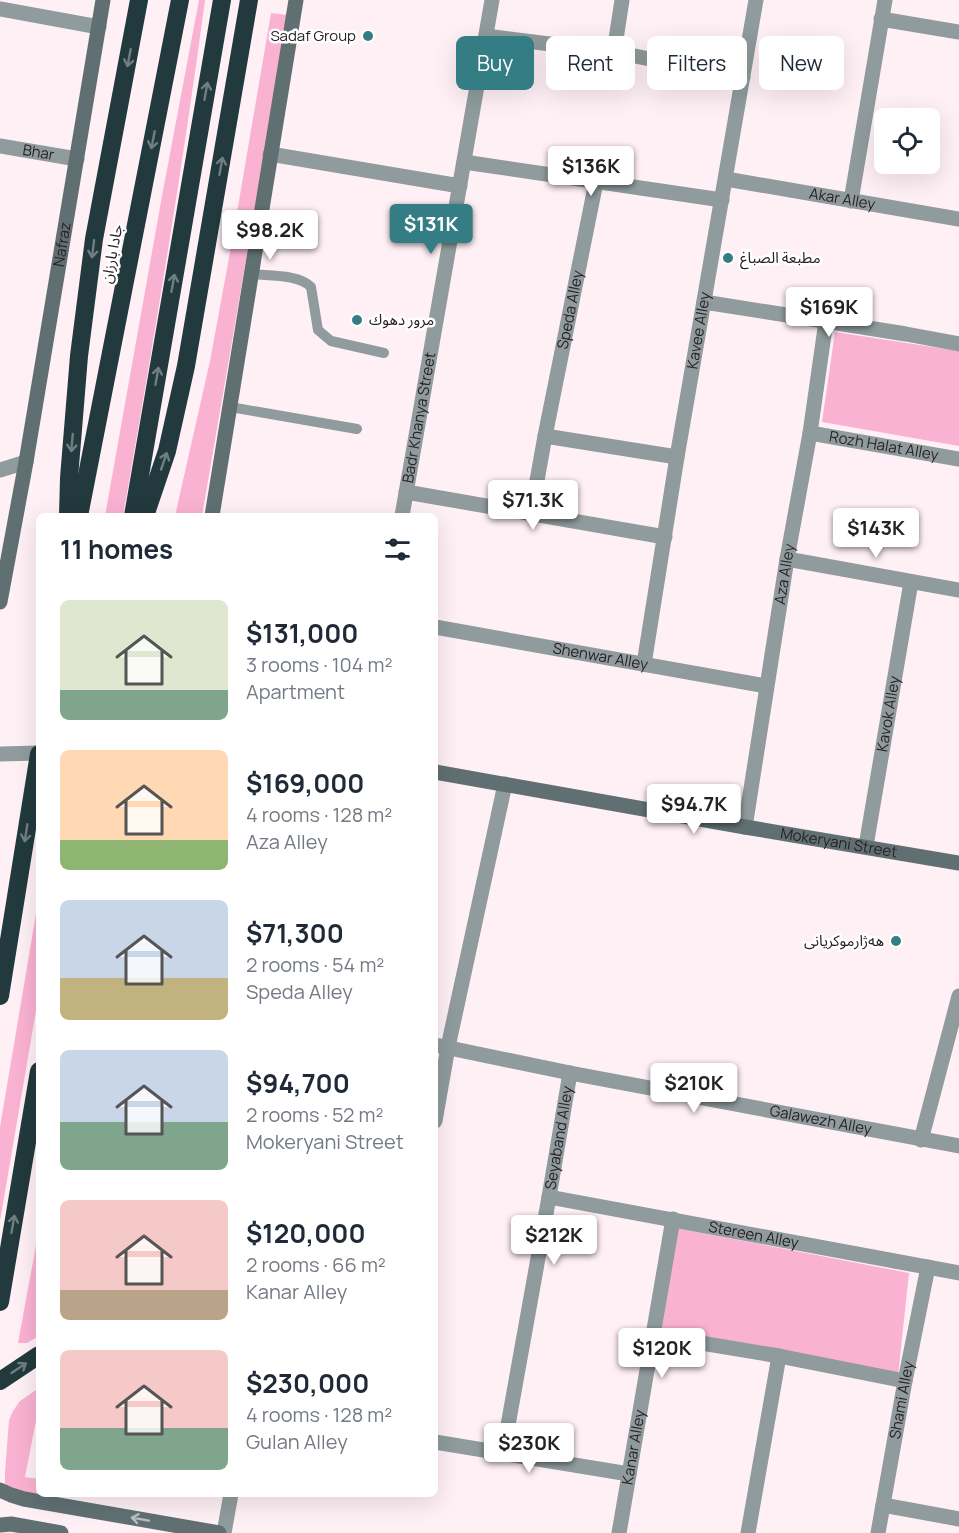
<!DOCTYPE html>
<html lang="en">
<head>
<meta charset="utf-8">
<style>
	body { margin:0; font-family:Manrope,"Noto Sans Arabic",sans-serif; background:#f6f6f7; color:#1f2937; height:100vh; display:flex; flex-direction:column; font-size:22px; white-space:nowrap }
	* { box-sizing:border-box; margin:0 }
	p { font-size:20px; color:#747a83 }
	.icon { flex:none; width:33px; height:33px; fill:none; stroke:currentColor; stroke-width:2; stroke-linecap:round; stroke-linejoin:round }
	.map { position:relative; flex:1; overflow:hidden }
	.sheet { position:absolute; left:36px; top:513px; width:402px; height:984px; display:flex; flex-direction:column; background:#fff; border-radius:9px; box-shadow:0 6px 24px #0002 }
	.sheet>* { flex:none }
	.hud { position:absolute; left:456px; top:36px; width:412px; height:54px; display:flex; gap:12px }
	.fabs { position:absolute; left:874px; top:108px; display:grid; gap:12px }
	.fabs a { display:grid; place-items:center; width:66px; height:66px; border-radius:9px; background:#fff; box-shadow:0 6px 24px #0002; font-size:30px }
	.price { position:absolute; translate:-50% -51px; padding:0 14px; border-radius:6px; background:#fff; color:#222; font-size:20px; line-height:39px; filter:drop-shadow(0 2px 3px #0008) }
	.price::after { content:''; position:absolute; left:50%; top:36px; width:18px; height:14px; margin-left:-9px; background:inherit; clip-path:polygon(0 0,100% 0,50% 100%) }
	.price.active { background:#357d85; color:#fff }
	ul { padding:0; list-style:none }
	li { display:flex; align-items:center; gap:18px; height:150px; padding:0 24px }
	li span { display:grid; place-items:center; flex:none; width:168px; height:120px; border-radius:9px; color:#555 }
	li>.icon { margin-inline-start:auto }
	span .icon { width:72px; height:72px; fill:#fffc; stroke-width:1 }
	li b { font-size:26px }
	h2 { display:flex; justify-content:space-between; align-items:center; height:72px; padding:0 24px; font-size:26px }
	.tag { padding:0 21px; border-radius:9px; background:#fff; box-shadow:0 6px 24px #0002; font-size:21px; line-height:54px }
	.tag.active { background:#357d85; color:#fff }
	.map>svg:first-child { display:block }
	.green { fill:#fab2d3 }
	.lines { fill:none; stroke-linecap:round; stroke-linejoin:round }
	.lane { stroke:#8f9b9c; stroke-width:10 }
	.street { stroke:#8f9b9c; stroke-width:15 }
	.secondary { stroke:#607072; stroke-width:15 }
	.highway { stroke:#223a3d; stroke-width:18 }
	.oneway { stroke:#6f7f81 }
	.oneway2 { stroke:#b7bfc0 }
	.poi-dot { fill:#357d85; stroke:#fff; stroke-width:2 }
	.labels { text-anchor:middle; stroke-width:5; stroke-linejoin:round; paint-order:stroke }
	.poi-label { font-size:15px; fill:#292024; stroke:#fff; text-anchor:end }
	.street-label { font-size:15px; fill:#292024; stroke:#fff }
</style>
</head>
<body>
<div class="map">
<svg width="959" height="1533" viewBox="0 0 959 1533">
	<rect width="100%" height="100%" fill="#fff0f6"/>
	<g class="green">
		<path d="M199,0H205C182,173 153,344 123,516H105L162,196Z"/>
		<polygon points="271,13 288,15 202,516 175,516 210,361 233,236"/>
		<polygon points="835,332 959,351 959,446 822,422"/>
		<polygon points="39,896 39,993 0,1221 0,1127"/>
		<polygon points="676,1228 909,1273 898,1376 658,1332"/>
		<polygon points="39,1229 39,1336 27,1343 18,1343"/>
		<polygon points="39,1388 39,1405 25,1477 39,1479 37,1492 33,1496 8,1489 5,1483 5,1472 9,1420 13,1411 20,1401"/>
	</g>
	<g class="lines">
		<g class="lane">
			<path d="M251,274C269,276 299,274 311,287L318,330L331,341L384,353"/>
			<polyline points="230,407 357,429"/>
		</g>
		<g class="street">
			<polyline points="0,9 99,27"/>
			<polyline points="881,19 959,32"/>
			<polyline points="486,36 614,52 743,77"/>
			<polyline points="614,52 622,0"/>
			<path id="s1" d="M0,146L77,159"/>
			<polyline points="270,154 460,186"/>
			<polyline points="464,162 722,200"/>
			<path id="s2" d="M726,179L959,219"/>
			<polyline points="851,201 885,0"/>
			<polyline points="704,302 906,334 959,344"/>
			<path id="s3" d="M810,433L959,459"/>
			<polyline points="545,436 677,457"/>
			<polyline points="0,470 26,462"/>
			<polyline points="406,492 665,537"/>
			<path id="s4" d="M531,514L545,436L596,182"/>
			<path id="s5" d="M402,516L492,0"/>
			<polyline points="787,559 959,590"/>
			<path id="s6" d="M435,627L766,686"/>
			<path id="s7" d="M644,664L677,457L756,0"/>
			<polyline points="0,754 39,753"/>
			<path id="s8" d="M745,827L787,559L810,433L826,321"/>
			<path id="s9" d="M866,846L911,582"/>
			<path id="s10" d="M435,1045L570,1073L959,1146"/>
			<polyline points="435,1121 448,1047 505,784"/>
			<polyline points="921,1140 959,996"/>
			<path id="s11" d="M549,1197L959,1273"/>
			<polyline points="653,1335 779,1356 905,1381"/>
			<polyline points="435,1442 629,1474"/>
			<path id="s12" d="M503,1453L549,1197L570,1073"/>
			<polyline points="883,1505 959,1519"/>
			<polyline points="224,1533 231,1494"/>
			<path id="s13" d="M619,1533L673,1219"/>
			<polyline points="748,1533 779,1356"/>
			<path id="s14" d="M878,1533L905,1381L928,1267"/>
		</g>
		<g class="secondary">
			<polyline points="212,516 296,0"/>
			<path id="s15" d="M0,602L26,462L103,0"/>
			<path id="s16" d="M435,772L745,827L959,863"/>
			<polyline points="0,1490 11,1495 24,1499 219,1533"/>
			<polyline points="0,1525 11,1524 61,1533"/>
		</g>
		<g class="highway">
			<polyline points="68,516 69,478 79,356 94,239 139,0"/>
			<polyline points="79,516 180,0"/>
			<polyline points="133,516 222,0"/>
			<polyline points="145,516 167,451 186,366 249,0"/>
			<polyline points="0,996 39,754"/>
			<polyline points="0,1302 39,1071"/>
			<polyline points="0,1381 39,1355"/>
		</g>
	</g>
	<defs><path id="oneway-shaft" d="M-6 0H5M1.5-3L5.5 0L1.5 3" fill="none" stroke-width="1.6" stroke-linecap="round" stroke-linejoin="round" transform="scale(1.5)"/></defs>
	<g class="oneway">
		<use href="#oneway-shaft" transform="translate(129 58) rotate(101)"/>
		<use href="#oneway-shaft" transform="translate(206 91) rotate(-80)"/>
		<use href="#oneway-shaft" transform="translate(153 140) rotate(101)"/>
		<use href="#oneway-shaft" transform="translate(221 166) rotate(-80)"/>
		<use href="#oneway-shaft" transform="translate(93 249) rotate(97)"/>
		<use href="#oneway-shaft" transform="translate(173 283) rotate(-80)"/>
		<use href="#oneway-shaft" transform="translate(157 376) rotate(-80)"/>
		<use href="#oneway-shaft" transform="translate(72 443) rotate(95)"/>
		<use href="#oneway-shaft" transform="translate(164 461) rotate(-71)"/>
		<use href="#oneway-shaft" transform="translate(26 833) rotate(99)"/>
		<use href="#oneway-shaft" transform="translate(13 1224) rotate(-80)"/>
		<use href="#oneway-shaft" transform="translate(19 1368) rotate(-34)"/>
	</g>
	<use class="oneway2" href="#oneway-shaft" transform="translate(140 1519) rotate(-170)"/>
	<g class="poi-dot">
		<circle cx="368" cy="36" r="6"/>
		<circle cx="728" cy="258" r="6"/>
		<circle cx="357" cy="320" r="6"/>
		<circle cx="896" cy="941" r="6"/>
	</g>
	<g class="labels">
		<g class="poi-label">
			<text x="356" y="41">Sadaf Group</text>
			<text x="740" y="263" text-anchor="start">مطبعة الصباغ</text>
			<text x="369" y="325" text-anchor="start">مرور دهوك</text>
			<text x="884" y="946">ھەژارموکریانی</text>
		</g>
		<g class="street-label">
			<text dy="5" stroke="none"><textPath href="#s1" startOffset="39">Bhar</textPath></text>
			<text dy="5" stroke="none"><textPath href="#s2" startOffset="118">Akar Alley</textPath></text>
			<text dy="5" stroke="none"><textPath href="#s15" startOffset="363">Nafraz</textPath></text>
			<text transform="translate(112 254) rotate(-79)" y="5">جادا بارزان</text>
			<text dy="5" stroke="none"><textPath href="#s4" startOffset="208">Speda Alley</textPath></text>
			<text dy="5" stroke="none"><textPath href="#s7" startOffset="338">Kavee Alley</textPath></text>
			<text dy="5" stroke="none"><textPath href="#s5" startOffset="100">Badr Khanya Street</textPath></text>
			<text dy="5" stroke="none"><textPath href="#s3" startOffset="75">Rozh Halat Alley</textPath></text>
			<text dy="5" stroke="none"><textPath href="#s8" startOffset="256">Aza Alley</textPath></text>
			<text dy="5" stroke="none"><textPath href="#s6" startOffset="168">Shenwar Alley</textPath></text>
			<text dy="5" stroke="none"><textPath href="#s9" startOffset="134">Kavok Alley</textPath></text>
			<text dy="5" stroke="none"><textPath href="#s16" startOffset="410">Mokeryani Street</textPath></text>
			<text dy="5" stroke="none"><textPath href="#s10" startOffset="393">Galawezh Alley</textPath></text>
			<text dy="5" stroke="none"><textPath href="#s12" startOffset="320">Seyaband Alley</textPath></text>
			<text dy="5" stroke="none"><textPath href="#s11" startOffset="208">Stereen Alley</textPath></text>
			<text dy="5" stroke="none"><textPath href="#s14" startOffset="135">Shami Alley</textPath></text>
			<text dy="5" stroke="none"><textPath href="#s13" startOffset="87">Kanar Alley</textPath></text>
		</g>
	</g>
</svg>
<div class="fabs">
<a><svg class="icon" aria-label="locate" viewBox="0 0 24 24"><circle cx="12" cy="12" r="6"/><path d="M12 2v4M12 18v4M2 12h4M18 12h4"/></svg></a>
</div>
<b class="price" style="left:591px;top:197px">$136K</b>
<b class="price active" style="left:431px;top:255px">$131K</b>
<b class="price" style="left:270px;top:261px">$98.2K</b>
<b class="price" style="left:829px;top:338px">$169K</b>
<b class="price" style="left:533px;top:531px">$71.3K</b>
<b class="price" style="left:876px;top:559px">$143K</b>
<b class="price" style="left:694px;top:835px">$94.7K</b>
<b class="price" style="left:694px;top:1114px">$210K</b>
<b class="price" style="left:554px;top:1266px">$212K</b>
<b class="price" style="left:662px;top:1379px">$120K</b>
<b class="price" style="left:529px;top:1474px">$230K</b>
<div class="hud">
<a class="tag active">Buy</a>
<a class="tag">Rent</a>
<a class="tag">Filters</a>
<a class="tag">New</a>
</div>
<section class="sheet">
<h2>11 homes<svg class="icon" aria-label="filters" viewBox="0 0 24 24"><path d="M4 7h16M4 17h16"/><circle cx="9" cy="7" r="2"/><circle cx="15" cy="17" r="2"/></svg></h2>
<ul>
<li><span style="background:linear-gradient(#dfe7d0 75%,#7fa58c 0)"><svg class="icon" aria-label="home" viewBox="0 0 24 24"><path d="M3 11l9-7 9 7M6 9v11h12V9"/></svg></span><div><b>$131,000</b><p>3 rooms · 104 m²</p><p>Apartment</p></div></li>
<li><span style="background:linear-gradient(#ffd9b3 75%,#8fb573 0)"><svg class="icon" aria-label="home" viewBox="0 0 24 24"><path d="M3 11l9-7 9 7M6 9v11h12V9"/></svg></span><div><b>$169,000</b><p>4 rooms · 128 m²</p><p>Aza Alley</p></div></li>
<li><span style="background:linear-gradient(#c9d6e8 65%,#c2b280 0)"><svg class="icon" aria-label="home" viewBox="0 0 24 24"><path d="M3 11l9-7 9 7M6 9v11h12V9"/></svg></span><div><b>$71,300</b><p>2 rooms · 54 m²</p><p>Speda Alley</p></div></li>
<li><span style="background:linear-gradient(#c9d6e8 60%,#7fa58c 0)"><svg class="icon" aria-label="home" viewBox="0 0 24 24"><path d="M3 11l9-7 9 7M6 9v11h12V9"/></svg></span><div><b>$94,700</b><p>2 rooms · 52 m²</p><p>Mokeryani Street</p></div></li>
<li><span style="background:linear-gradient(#f6c9c9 75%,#b9a48a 0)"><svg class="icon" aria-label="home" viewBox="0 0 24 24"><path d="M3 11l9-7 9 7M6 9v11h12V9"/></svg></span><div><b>$120,000</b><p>2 rooms · 66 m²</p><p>Kanar Alley</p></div></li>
<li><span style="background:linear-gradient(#f6c9c9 65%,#7fa58c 0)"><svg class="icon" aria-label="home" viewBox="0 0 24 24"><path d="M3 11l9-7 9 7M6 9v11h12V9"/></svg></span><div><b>$230,000</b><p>4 rooms · 128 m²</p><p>Gulan Alley</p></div></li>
</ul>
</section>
</div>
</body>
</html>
